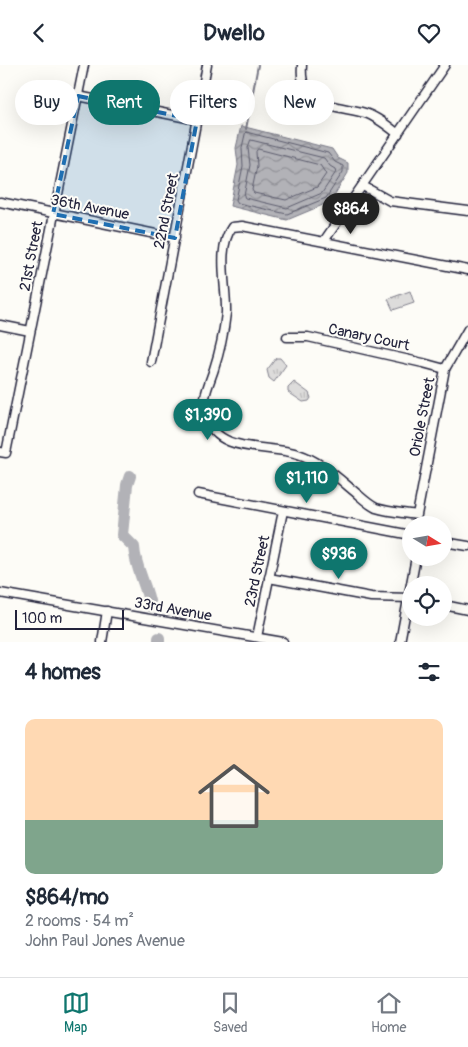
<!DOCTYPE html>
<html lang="en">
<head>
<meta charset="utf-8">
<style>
	body { margin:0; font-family:Pangolin,sans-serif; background:#f2f2f3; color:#1f2937; height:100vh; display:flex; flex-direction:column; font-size:19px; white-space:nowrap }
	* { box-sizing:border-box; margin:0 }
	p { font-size:16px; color:#747a83 }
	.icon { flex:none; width:28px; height:28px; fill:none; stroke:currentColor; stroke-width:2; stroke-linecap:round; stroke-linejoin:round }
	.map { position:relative; height:577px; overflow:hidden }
	.details { display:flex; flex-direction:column; background:#fff; flex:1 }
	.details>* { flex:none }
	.banner { position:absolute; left:15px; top:15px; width:439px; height:45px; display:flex; gap:10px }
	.needle { width:32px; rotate:101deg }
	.buttons { position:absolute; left:402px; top:451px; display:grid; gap:10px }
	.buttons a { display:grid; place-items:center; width:50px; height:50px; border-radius:50%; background:#fff; box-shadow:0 5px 20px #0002; font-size:25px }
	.scale { position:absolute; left:15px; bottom:12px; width:109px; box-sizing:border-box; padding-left:5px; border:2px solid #22223b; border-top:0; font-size:14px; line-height:18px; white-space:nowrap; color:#22223b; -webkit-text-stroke:4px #fdfcf7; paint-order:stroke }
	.price { position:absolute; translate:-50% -42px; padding:0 11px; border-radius:18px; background:#0f766e; color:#fff; font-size:16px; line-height:32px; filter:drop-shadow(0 1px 2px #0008) }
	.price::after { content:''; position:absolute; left:50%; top:30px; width:15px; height:11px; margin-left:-8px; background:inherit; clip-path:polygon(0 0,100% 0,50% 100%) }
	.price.current { background:#222; color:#fff }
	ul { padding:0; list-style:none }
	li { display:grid; align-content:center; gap:10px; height:265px; padding:0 25px }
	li+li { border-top:1px solid #e0e1e3 }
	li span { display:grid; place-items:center; height:155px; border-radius:10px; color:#555 }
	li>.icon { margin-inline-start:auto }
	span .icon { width:90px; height:90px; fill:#fffc; stroke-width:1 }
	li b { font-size:21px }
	h2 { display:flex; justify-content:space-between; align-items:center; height:60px; padding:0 25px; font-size:21px }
	.tag { padding:0 18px; border-radius:22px; background:#fff; box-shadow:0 5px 20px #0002; font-size:18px; line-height:45px }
	.tag.current { background:#0f766e; color:#fff }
	header { display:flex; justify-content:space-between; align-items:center; height:65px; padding:0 25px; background:#fff; font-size:22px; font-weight:700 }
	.menu { display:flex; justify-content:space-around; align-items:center; height:70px; border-top:1px solid #e0e1e3; background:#fff; font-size:14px; color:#747a83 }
	.menu a { display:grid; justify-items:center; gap:2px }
	.menu .current { color:#0f766e }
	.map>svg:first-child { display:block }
	.park { fill:url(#park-tufts); stroke:#807f8b }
	.water { fill:url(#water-waves); stroke:#787885 }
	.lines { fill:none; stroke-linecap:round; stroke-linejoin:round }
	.shore { stroke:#5c5c6d; stroke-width:1 }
	.stream { stroke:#787885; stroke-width:2 }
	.river { stroke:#b2b2b7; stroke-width:12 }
	.minor-casing { stroke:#22223b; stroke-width:11 }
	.minor { stroke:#fdfcf7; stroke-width:8 }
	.marked { fill:#1f6fb2; fill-opacity:0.2; stroke:#1f6fb2; stroke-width:4; stroke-dasharray:10 6; stroke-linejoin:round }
	.labels { text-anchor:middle; stroke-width:4; stroke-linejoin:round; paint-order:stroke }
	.street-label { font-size:15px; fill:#22223b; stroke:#fdfcf7 }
</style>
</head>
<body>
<header><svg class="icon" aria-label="back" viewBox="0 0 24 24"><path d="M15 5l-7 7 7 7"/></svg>Dwello<svg class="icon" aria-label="heart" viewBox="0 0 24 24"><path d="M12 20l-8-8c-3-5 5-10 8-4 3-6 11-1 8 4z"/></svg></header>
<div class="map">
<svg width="468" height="577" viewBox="0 0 468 577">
	<defs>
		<pattern id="park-tufts" width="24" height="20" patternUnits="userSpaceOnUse" patternTransform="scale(1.25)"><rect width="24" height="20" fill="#dddcdb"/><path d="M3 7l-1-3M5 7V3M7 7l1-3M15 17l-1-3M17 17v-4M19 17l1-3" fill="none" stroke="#bdbcbd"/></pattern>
		<pattern id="water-waves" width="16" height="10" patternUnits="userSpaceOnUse" patternTransform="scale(1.25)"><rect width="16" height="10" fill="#b2b2b7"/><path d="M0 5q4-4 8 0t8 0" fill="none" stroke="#909096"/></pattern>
	</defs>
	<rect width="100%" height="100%" fill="#fdfcf7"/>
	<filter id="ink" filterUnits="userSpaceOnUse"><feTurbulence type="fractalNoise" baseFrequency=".02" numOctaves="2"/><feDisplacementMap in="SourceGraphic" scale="10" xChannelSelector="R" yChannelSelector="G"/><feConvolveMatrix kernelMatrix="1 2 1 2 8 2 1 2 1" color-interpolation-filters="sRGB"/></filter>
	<g filter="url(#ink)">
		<g class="park">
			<polygon points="410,226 414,238 393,245 388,234"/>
			<polygon points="276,293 280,293 286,300 274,317 269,313 267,305"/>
			<polygon points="294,317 309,328 311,333 309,336 303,337 288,327 288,323"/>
		</g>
		<polygon class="water" points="241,61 332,84 338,93 348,98 348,108 330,137 287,155 230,141 238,100 236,83"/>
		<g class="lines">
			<g class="shore">
				<polygon points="246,67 328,88 335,97 343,101 343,107 326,133 287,149 238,138 236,135 243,101 242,83"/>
				<polygon points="251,75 324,93 330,101 335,104 336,107 322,128 287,143 245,133 244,131 250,100 248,83"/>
				<polygon points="258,84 320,100 326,109 317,122 286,135 254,128 252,125 257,101 256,87"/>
			</g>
			<polyline class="stream" points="246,64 258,0"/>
			<g class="river">
				<path d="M130,411L127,420L122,470L134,482C135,503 147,521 150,541"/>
				<polyline points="159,573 159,577"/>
			</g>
			<g class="minor-casing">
				<g id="minor">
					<path d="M302,0C298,43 336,40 365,48C377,52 388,61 398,69"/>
					<polyline points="78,31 197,55"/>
					<polyline points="363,121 390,136 468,146"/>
					<polyline points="0,137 175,173"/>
					<polyline points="324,176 445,0"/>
					<path d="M468,205L242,161L232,162C216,184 227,222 226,248C224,266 220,286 214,304C209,320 201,333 206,351C217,390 268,379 298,389C320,396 337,412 355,427C361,432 368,439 376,443C389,447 404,448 417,450L445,304L468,264"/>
					<polyline points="0,260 30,266"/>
					<polyline points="287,272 308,272 423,298 445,304"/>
					<polyline points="151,297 207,0"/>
					<polyline points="0,387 6,388 84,0"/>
					<polyline points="198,429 411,470"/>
					<polyline points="444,477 468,481"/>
					<polyline points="269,513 371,532 411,533"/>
					<polyline points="0,528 283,577"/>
					<polyline points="444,540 468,545"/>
					<polyline points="257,572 283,446"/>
					<polyline points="102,577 107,546"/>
					<polyline points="400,577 416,492"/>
				</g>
			</g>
			<use href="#minor" class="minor"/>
		</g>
	</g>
	<path class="marked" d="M78,31L197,55L175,173L53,149Z"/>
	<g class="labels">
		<g class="street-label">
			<text transform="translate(90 142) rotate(11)" y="5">36th Avenue</text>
			<text transform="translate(166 146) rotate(-79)" y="5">22nd Street</text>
			<text transform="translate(31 191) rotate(-79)" y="5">21st Street</text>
			<text transform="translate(369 272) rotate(12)" y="5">Canary Court</text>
			<text transform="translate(422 352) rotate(-79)" y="5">Oriole Street</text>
			<text transform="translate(257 506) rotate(-78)" y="5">23rd Street</text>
			<text transform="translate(173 544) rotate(10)" y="5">33rd Avenue</text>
		</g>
	</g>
</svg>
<div class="buttons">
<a><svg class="needle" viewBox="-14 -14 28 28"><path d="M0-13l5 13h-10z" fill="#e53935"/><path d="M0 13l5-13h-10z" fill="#747a83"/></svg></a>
<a><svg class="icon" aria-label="locate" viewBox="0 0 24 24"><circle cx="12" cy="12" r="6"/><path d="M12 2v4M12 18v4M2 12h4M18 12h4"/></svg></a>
</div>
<div class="scale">100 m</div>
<b class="price current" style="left:351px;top:170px">$864</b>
<b class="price" style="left:208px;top:376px">$1,390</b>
<b class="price" style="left:307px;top:439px">$1,110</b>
<b class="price" style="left:339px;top:515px">$936</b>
<div class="banner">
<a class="tag">Buy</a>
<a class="tag current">Rent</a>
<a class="tag">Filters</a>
<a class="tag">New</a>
</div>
</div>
<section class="details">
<h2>4 homes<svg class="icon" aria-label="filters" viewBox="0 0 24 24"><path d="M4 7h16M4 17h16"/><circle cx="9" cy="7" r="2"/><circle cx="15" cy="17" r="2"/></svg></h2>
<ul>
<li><span style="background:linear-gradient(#ffd9b3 65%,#7fa58c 0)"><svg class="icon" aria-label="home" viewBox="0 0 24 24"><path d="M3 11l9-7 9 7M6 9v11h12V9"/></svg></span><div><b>$864/mo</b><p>2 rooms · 54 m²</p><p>John Paul Jones Avenue</p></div></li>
</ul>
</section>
<nav class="menu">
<a class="current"><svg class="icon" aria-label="map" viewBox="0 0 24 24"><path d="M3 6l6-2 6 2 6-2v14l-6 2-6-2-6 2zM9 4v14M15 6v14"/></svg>Map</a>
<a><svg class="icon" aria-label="saved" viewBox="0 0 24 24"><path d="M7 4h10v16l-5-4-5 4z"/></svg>Saved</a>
<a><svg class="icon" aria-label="home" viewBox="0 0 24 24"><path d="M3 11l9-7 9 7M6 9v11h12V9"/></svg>Home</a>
</nav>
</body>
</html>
